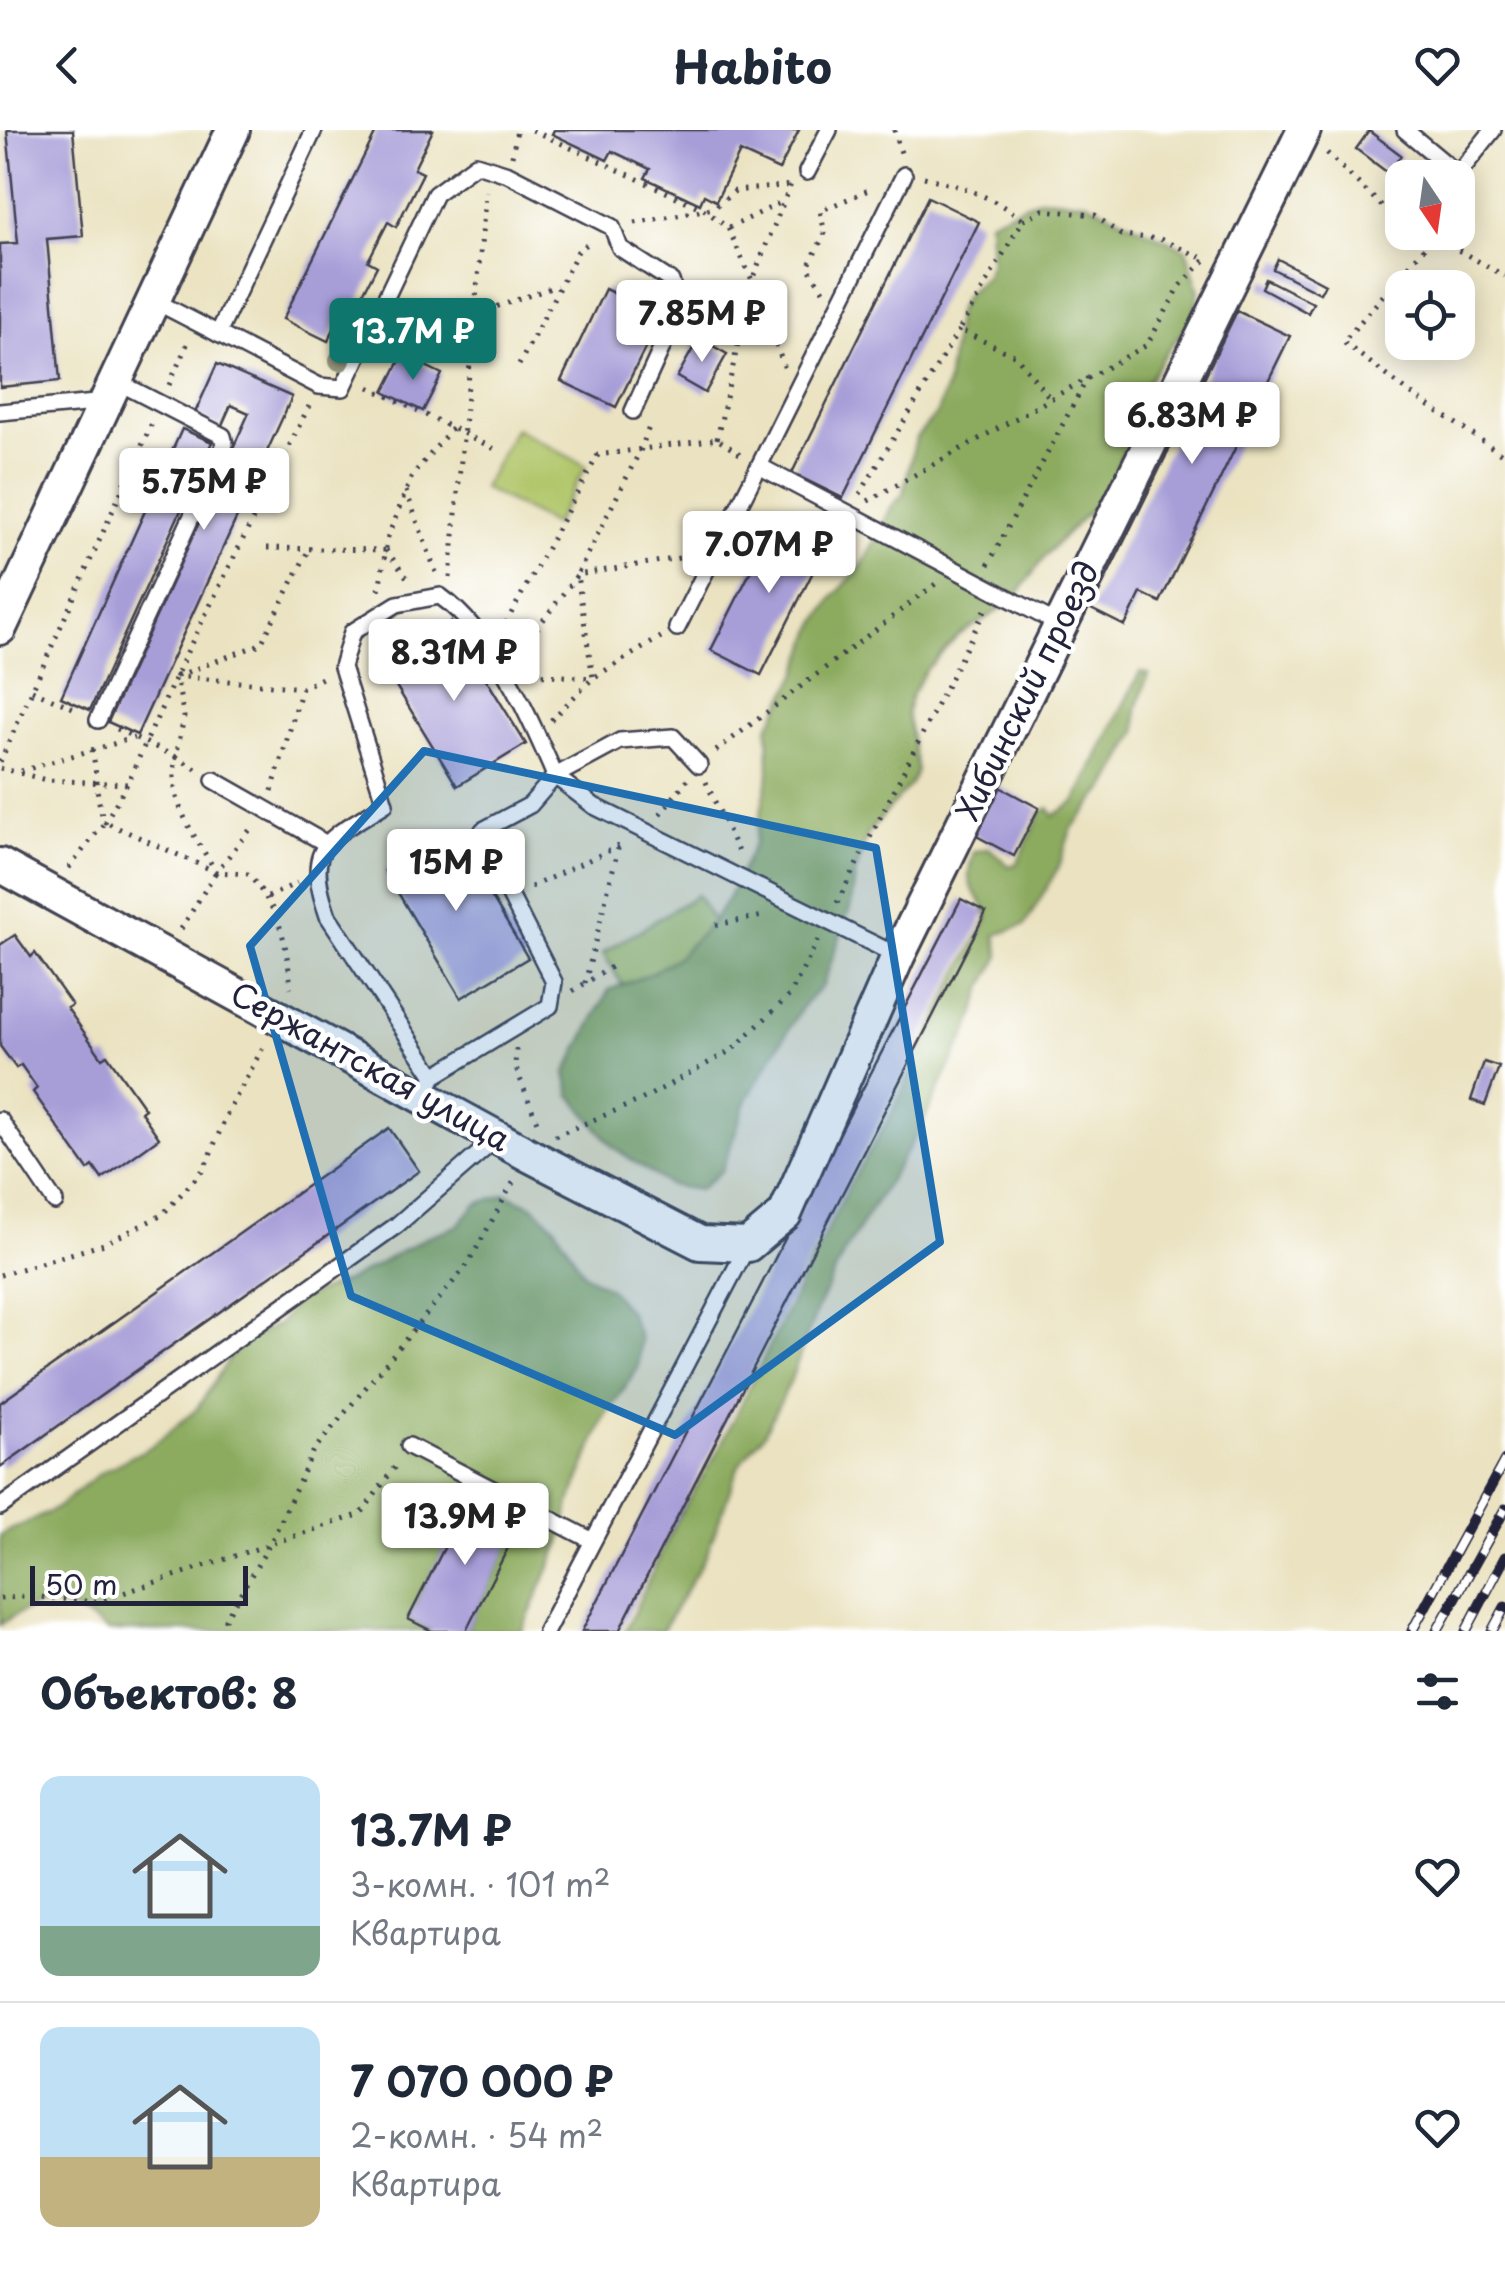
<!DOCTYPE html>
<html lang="ru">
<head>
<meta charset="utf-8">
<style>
	body { margin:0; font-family:"Playpen Sans",sans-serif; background:#f6f6f7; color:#1f2937; height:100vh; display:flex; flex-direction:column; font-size:38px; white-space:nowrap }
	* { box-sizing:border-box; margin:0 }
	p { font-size:32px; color:#747a83 }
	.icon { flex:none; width:55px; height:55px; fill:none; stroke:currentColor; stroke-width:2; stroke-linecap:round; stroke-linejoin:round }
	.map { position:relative; height:1501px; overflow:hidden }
	.panel { display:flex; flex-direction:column; background:#fff; flex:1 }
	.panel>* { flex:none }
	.needle { width:65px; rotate:167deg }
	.controls { position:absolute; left:1385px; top:30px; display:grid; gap:20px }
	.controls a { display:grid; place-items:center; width:90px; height:90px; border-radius:20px; background:#fff; box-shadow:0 5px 25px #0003; font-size:50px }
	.scale { position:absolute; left:30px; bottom:25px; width:218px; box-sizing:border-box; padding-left:10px; border:5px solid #22223b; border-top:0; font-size:28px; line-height:35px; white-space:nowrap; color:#22223b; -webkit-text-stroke:8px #fff; paint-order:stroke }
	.price { position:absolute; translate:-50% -85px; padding:0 22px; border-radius:10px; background:#fff; color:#222; font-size:32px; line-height:65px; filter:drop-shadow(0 2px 5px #0008) }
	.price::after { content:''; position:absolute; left:50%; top:60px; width:30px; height:22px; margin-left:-15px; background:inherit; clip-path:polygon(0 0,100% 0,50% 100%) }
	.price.active { background:#0f766e; color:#fff }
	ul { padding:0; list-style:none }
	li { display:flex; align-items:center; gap:30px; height:250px; padding:0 40px }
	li+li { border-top:2px solid #e0e1e3 }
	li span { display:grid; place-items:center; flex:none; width:280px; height:200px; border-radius:20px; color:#555 }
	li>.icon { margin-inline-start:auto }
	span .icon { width:120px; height:120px; fill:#fffc; stroke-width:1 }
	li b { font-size:42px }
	h2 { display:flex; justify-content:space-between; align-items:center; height:120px; padding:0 40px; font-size:42px }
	header { display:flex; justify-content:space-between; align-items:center; height:130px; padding:0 40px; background:#fff; font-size:45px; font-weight:700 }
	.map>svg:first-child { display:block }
	.green { fill:#b1c66a; stroke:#6a7452; stroke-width:2.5 }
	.forest { fill:#8cab5e; stroke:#57664c; stroke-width:2.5 }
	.building { fill:#a79ed8 }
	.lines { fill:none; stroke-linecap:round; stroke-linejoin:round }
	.service-casing { stroke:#403f4f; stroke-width:20 }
	.minor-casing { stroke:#403f4f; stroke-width:38 }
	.path { stroke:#403f4f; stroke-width:5; stroke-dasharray:2.5 8; stroke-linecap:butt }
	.service { stroke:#fff; stroke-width:15 }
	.minor { stroke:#fff; stroke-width:32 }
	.rail-casing { stroke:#22223b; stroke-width:11 }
	.rail { stroke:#fff; stroke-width:8; stroke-dasharray:22; stroke-linecap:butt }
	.path-bridge { stroke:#403f4f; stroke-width:5; stroke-dasharray:2.5 8; stroke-linecap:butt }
	.tree { fill:#989880 }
	.marked { fill:#1f6fb2; fill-opacity:0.2; stroke:#1f6fb2; stroke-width:8; stroke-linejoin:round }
	.labels { text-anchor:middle; stroke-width:9; stroke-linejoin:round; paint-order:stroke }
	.street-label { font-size:32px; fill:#22223b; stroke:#fff }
</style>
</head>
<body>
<header><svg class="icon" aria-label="back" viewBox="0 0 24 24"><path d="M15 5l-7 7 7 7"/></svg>Habito<svg class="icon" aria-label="heart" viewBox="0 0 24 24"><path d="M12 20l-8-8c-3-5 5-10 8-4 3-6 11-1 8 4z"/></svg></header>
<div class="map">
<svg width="1505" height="1501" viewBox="0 0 1505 1501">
	<rect width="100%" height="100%" fill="#fff"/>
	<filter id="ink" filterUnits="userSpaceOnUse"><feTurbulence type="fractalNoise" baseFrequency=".01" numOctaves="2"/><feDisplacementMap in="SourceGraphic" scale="20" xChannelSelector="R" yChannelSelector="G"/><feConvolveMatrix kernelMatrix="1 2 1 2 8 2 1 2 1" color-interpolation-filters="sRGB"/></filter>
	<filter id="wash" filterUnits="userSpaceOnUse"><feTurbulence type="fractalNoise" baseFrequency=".0048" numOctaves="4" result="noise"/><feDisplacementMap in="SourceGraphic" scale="40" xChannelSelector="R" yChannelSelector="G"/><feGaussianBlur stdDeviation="2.25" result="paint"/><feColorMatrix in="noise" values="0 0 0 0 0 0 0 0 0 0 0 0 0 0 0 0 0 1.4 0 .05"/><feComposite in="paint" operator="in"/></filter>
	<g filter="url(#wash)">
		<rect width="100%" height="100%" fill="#eae2c0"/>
		<g class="green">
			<polygon points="515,298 586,336 554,395 483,358"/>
			<polygon points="697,765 729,816 634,874 603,823"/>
		</g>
		<g class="forest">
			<polygon points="1040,68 1084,71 1186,119 1199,161 1193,188 1164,225 1140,265 1109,366 1096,374 1049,421 1012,472 959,505 925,541 910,568 907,584 917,641 910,655 868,703 855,745 851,775 823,855 802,877 747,969 722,1040 699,1060 669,1055 613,1017 571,965 566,943 609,860 650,844 676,828 708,797 728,769 755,712 769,643 768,598 797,544 815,496 833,468 863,434 892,376 903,364 916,308 937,283 947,255 957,181 964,167 985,146 991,132 989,91"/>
			<path d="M1140,542L1148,544L1137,579V602L1108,655L1071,699L1059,736L1025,795L996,805L1000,826L983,858L971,894L916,1006L844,1123L817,1179L790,1252L764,1304L739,1335L706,1426L662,1501H625L678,1387L714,1328L850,1054L891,985L950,860L988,788C979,756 960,763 974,722L989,718L1009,736L1017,734L1041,683L1049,678L1053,686L1075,672Z"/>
			<path d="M506,1064L533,1076L555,1096L584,1144L610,1159L629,1182L640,1209L638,1238L604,1287L570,1373L561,1412L522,1501H466L521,1390L471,1365L409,1489L432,1501H108C65,1472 45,1463 0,1495V1405L54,1380L100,1343L152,1316L197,1279L230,1227L252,1206L279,1194L297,1170L351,1149L429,1106L457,1096L476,1074Z"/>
		</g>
		<g id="blocks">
			<g class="building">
				<polygon points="7,0 73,0 83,106 47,109 60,251 0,257 0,114 18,113"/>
				<polygon points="377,0 433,0 414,39 423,43 396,97 388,92 368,131 377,136 351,187 342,183 328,211 283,189"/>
				<polygon points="554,0 799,0 779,40 740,22 716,71 704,65 700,74 645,48 650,39 612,21 607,30 552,4"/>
				<polygon points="1369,1 1401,25 1388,43 1356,19"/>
				<polygon points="928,67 979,92 843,368 792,343"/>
				<polygon points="1278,129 1325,154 1320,163 1273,139"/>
				<polygon points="1266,149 1313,173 1308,183 1262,158"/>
				<polygon points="605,159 661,186 616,277 561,251"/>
				<polygon points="1237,181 1290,206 1160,472 1141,463 1125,496 1091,479"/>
				<polygon points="699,208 727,224 705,263 677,247"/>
				<polygon points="403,225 442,244 423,281 384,262"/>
				<polygon points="217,234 292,267 137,605 108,592 249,283 231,275 221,297 194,285"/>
				<polygon points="182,299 212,312 90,580 61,567"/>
				<polygon points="778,387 828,412 761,545 711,520"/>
				<polygon points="451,492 526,614 457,656 382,533"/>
				<polygon points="996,655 1039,678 1014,726 971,703"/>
				<polygon points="452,701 528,828 461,868 385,741"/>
				<polygon points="961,769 986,782 619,1501 582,1501"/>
				<polygon points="15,805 31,827 35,823 72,875 67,878 102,928 107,925 145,979 141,982 159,1008 102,1049 93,1036 88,1040 33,962 37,958 21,935 16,938 0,916 0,815"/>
				<polygon points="1484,932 1499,937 1485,975 1471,970"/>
				<polygon points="389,998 419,1041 0,1337 0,1273"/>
				<polygon points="471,1365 522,1390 466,1501 432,1501 408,1489"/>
			</g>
		</g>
	</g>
	<g filter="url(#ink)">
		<use href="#blocks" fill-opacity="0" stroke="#403f4f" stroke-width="2.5"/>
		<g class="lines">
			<g class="service-casing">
				<g id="service">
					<polyline points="1405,0 1458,44 1493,0"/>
					<polyline points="807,42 829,0"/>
					<polyline points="904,45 759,336 1060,495"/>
					<polyline points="153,170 319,256 343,258 435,64 476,34 508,44 612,97 620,118 671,151 679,180 633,281"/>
					<polyline points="218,204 314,0"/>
					<polyline points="0,282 106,272"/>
					<polyline points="677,498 759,336"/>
					<polyline points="98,590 225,314 223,306 116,251"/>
					<polyline points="699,635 673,607 620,611 555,646 594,676 898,826"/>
					<polyline points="214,650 325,713"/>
					<path d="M424,967L434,946L328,786C302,712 329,710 385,674L342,537L352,502L397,474L440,466C493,504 530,587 555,646L530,675L483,700L490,726L554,852L550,876L434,946"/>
					<polyline points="0,990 55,1072"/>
					<polyline points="409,1316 591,1410"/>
					<polyline points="0,1377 397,1095 498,1007"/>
					<polyline points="546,1501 748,1115"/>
				</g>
			</g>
			<g class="minor-casing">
				<g id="minor">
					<polyline points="0,498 233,0"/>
					<polyline points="0,735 529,1025 700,1113 748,1115 785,1084 898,826 1304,0"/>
				</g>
			</g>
			<g class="path">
				<polyline points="532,0 705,80 728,98 752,150 785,239"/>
				<polyline points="894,0 902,26"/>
				<polyline points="1327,23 1388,82 1402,90"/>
				<polyline points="512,26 517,0"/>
				<path d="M924,47C961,56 992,66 1023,90L959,200L1016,226L1049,267"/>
				<polyline points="1458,79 1461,75 1460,62"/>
				<polyline points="1023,90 1043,80 1095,85 1121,105 1160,109 1205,129"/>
				<polyline points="635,93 714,78 735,61 791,55"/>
				<polyline points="729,98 782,72"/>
				<polyline points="1438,102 1343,212 1410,263 1505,326"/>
				<polyline points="823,160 808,137 825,103 820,81 871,59"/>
				<polyline points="388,214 557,156"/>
				<polyline points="519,235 578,121 593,110"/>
				<polyline points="169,255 189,210"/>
				<polyline points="369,257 499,321"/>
				<polyline points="717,309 752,150 791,54"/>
				<polyline points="406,361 437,445"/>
				<polyline points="860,364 959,200"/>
				<polyline points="868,371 1147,215 1180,156 1205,130"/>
				<polyline points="267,418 386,420"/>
				<polyline points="386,420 408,449"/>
				<polyline points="988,435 1088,247"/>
				<polyline points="450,448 486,61"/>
				<polyline points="379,460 388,406 412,346 452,298"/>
				<polyline points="501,502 598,325 717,309 740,324"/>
				<polyline points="518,524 577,445 691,426"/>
				<polyline points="532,544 593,548 577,445 641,319 650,294"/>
				<polyline points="177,546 261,514 309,419"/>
				<polyline points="32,560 80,581"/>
				<polyline points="551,590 593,548 661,507"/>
				<path d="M117,599L176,627C166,671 195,705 216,742L248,744C281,782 286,809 291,858"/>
				<polyline points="92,620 134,608"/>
				<polyline points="716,621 938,452"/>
				<polyline points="0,632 152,293"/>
				<polyline points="0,638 46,650 127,654 187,522 309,276"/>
				<polyline points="196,639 176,627 184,587 176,546 302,558 322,548"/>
				<path d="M21,641L92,620C98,645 95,670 105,692L127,654"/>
				<polyline points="706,652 739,724"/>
				<polyline points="272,661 302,558"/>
				<polyline points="660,684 687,650"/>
				<polyline points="69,738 105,692 216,742 253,696"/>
				<polyline points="531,757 621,715"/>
				<polyline points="268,767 297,753"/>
				<polyline points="837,773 985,480"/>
				<polyline points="716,795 763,786"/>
				<polyline points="181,799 216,742"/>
				<polyline points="585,853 619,715"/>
				<polyline points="573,861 611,837"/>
				<polyline points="516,919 515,936 538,994"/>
				<polyline points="555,1006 641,970 732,920 790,865 818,810"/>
				<polyline points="0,1145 104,1114 162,1085 204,1039 227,984 266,912"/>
				<polyline points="0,1469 26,1466 96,1472 361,1384 399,1331"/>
				<polyline points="227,1501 225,1489 270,1414 314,1320 468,1134 515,1049"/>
			</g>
			<use href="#service" class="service"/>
			<use href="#minor" class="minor"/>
			<g class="rail-casing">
				<g id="rail">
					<polyline points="1412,1501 1505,1330"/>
					<polyline points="1437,1501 1505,1379"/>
					<polyline points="1466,1501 1505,1427"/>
					<polyline points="1492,1501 1505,1477"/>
				</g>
			</g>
			<use href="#rail" class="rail"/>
			<polyline class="path-bridge" points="1431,105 1505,146"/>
		</g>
		<circle class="tree" cx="340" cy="230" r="11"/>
	</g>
	<path class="marked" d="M424,621L876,718L940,1112L675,1305L351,1166L250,816Z"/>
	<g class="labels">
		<g class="street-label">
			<text transform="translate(1028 561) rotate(-64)" y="11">Хибинский проезд</text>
			<text transform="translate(370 937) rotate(29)" y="11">Сержантская улица</text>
		</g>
	</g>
</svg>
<div class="controls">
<a><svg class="needle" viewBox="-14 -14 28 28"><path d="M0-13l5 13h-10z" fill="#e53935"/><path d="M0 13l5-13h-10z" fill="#747a83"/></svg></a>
<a><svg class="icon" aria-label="locate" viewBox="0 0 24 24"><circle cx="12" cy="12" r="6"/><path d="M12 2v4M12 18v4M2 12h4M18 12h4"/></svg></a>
</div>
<div class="scale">50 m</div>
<b class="price" style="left:702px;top:235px">7.85M ₽</b>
<b class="price active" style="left:413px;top:253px">13.7M ₽</b>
<b class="price" style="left:1192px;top:337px">6.83M ₽</b>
<b class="price" style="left:204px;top:403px">5.75M ₽</b>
<b class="price" style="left:769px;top:466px">7.07M ₽</b>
<b class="price" style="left:454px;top:574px">8.31M ₽</b>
<b class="price" style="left:456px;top:784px">15M ₽</b>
<b class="price" style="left:465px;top:1438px">13.9M ₽</b>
</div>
<section class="panel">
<h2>Объектов: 8<svg class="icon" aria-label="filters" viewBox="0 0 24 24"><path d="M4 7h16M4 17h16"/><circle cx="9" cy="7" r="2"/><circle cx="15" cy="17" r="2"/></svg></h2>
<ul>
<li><span style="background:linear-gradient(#bfe0f5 75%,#7fa58c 0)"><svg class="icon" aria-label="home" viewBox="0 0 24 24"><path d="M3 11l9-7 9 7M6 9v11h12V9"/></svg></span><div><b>13.7M ₽</b><p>3-комн. · 101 m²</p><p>Квартира</p></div><svg class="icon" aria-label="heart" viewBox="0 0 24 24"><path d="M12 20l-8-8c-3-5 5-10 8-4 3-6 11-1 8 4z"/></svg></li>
<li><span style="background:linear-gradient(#bfe0f5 65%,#c2b280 0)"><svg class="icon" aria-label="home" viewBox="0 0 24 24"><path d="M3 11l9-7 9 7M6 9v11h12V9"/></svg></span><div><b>7 070 000 ₽</b><p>2-комн. · 54 m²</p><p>Квартира</p></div><svg class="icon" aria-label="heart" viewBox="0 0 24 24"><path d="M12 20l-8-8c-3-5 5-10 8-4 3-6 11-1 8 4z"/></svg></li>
</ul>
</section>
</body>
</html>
